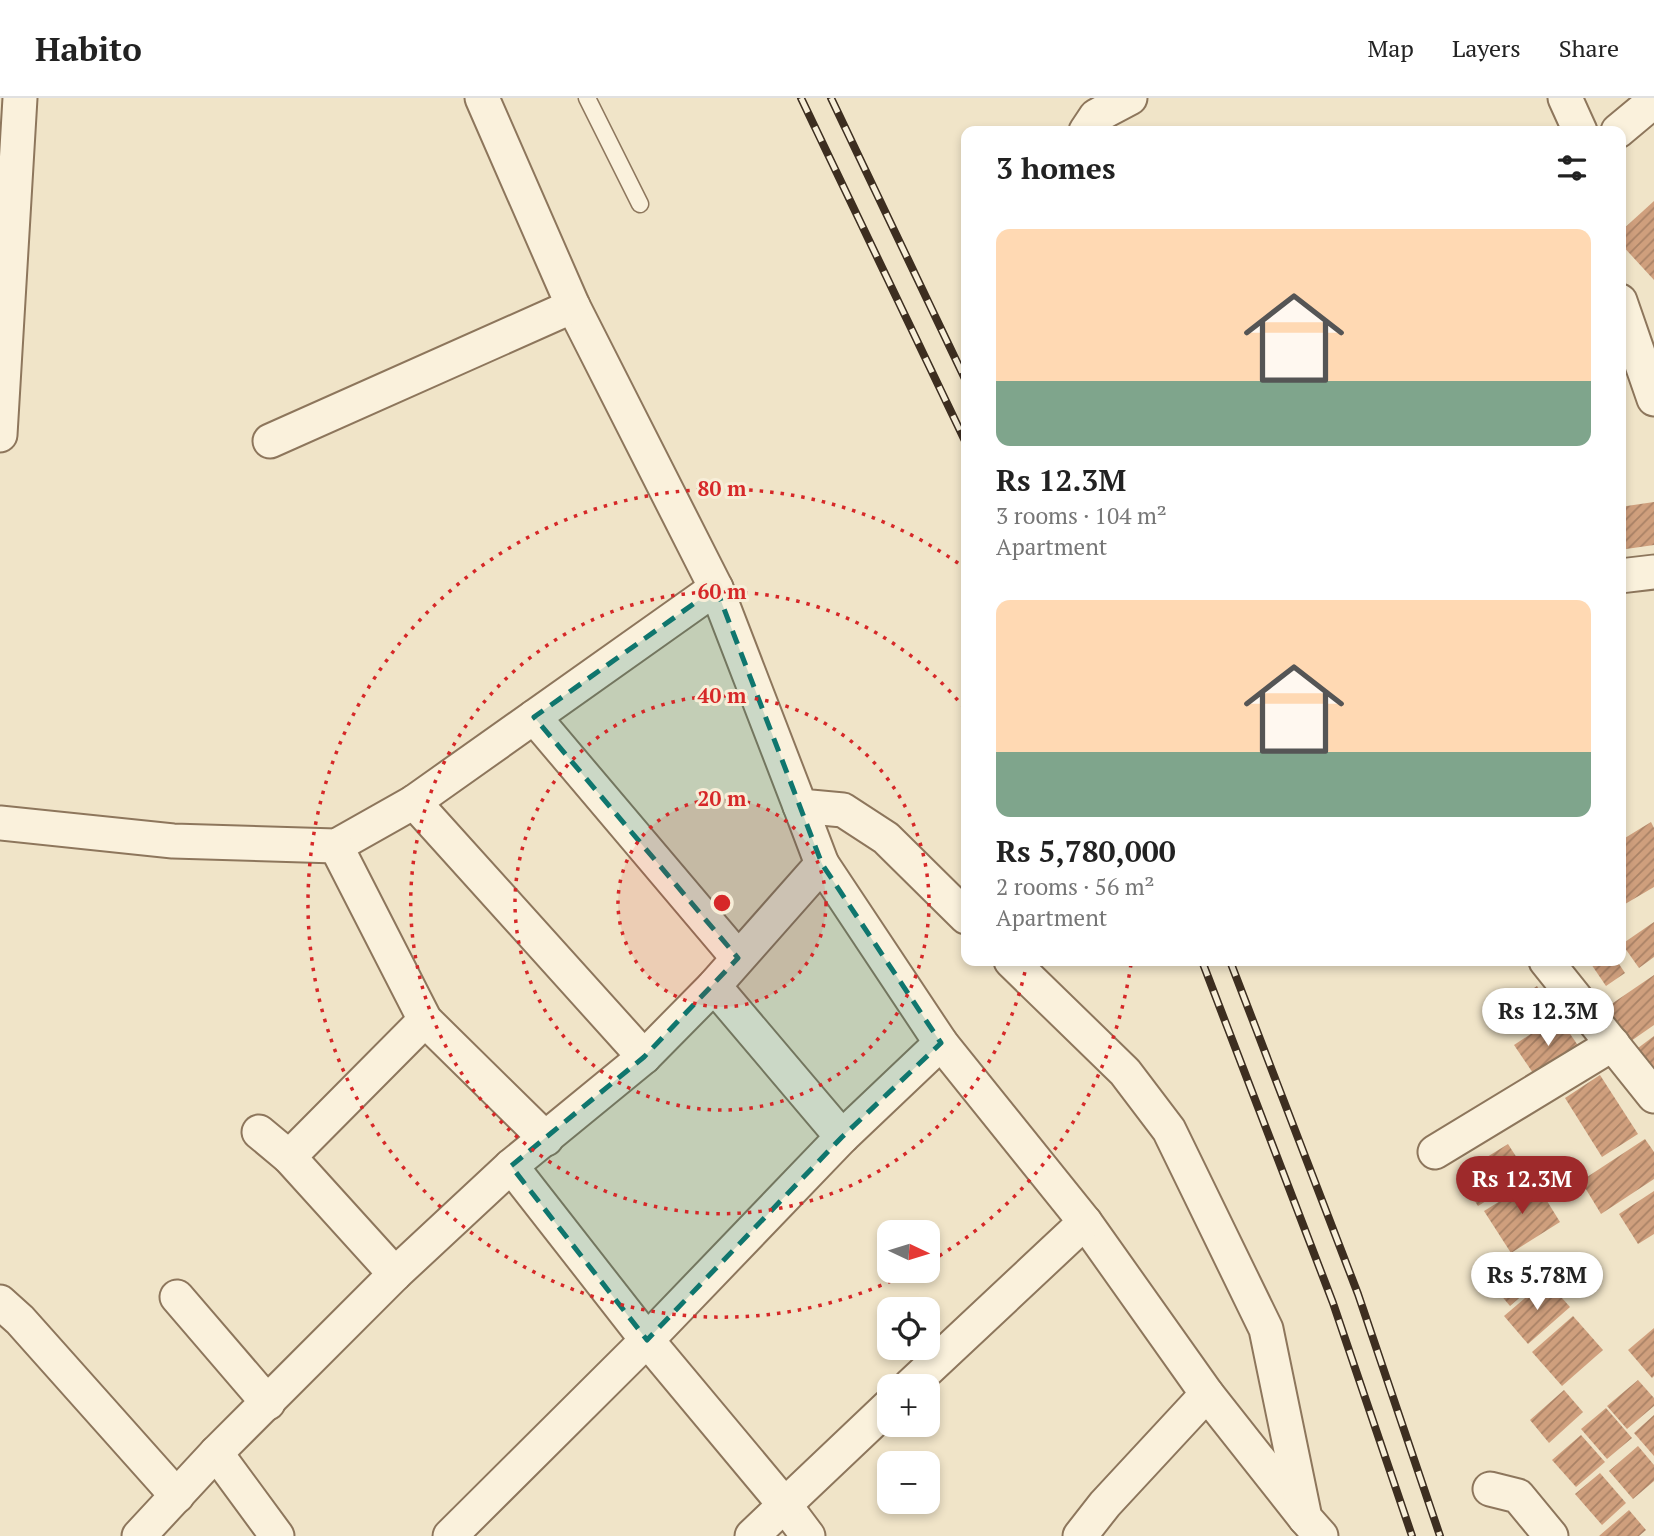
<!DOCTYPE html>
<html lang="en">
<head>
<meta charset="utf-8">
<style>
	body { margin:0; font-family:"PT Serif",serif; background:#f6f6f6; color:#222; height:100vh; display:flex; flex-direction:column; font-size:26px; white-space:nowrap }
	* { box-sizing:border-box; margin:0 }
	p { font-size:23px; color:#767676 }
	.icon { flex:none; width:38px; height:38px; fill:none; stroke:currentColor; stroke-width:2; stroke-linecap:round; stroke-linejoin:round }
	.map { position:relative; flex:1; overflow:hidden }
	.drawer { position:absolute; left:961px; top:28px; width:665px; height:840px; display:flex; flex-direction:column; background:#fff; border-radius:14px; box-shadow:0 4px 10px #0003 }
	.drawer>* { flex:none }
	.needle { width:46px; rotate:94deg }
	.buttons { position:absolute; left:877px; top:1122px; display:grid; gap:14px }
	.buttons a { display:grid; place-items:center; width:63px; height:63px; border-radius:14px; background:#fff; box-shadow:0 4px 10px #0003; font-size:35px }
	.price { position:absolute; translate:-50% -60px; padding:0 16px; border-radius:24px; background:#fff; color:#222; font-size:23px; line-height:46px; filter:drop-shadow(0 2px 4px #0008) }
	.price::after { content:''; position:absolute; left:50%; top:42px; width:21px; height:16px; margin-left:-10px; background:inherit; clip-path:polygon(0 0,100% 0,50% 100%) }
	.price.active { background:#9e2a2b; color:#fff }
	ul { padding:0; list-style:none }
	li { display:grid; align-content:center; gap:14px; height:371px; padding:0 35px }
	li span { display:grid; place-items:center; height:217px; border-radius:14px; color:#555 }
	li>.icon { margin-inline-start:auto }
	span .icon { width:126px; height:126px; fill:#fffc; stroke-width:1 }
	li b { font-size:30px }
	h2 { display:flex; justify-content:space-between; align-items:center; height:84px; padding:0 35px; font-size:30px }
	header { display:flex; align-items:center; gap:42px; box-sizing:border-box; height:98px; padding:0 35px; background:#fff; border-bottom:2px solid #e0e0e0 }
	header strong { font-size:33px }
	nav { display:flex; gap:38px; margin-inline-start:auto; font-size:24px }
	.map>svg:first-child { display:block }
	.building { fill:url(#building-hatch) }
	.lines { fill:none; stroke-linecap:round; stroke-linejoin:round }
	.lane-casing { stroke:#8d765c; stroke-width:19 }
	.street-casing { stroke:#8d765c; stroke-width:37 }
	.lane { stroke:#faf1dc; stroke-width:16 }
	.street { stroke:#faf1dc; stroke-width:33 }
	.rail-casing { stroke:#3d2e20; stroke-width:8 }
	.rail { stroke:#f7eed8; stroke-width:5; stroke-dasharray:16; stroke-linecap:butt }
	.marked { fill:#0f766e; fill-opacity:0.2; stroke:#0f766e; stroke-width:5; stroke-dasharray:14 9; stroke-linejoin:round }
	.ring { fill:none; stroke:#d62828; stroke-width:3.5; stroke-dasharray:3.5 7 }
	.centre { fill:#d62828; stroke:#f7eed8; stroke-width:3.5 }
	.ring-label { font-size:21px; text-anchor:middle; font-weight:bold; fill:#d62828; stroke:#f7eed8; stroke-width:6; stroke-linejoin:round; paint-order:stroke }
</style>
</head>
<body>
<header>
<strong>Habito</strong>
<nav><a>Map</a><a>Layers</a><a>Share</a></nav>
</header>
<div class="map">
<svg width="1654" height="1438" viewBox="0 0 1654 1438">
	<defs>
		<pattern id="building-hatch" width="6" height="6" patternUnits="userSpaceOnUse" patternTransform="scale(1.75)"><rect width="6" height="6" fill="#cf9f7d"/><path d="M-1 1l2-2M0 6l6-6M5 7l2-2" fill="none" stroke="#a98266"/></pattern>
	</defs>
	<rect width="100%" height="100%" fill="#f0e4c8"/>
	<g class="building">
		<polygon points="1654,103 1654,182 1620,145 1620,134"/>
		<polygon points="1654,404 1654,447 1626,451 1620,409"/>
		<polygon points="1651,724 1654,730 1654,789 1620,809 1620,743"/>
		<polygon points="1654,824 1654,859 1639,870 1622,846"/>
		<polygon points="1589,863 1617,863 1625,875 1606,888"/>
		<polygon points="1654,877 1654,927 1631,943 1607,909"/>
		<polygon points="1537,888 1549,907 1510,934 1497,914"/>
		<polygon points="1558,918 1581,952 1537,981 1514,947"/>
		<polygon points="1654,938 1654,973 1638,950"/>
		<polygon points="1600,977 1638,1036 1602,1059 1565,1000"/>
		<polygon points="1645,1041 1654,1054 1654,1081 1601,1116 1581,1083"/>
		<polygon points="1508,1046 1528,1077 1478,1108 1458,1077"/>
		<polygon points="1534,1082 1560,1124 1511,1155 1484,1113"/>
		<polygon points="1654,1093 1654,1136 1638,1146 1619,1116"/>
		<polygon points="1520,1156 1541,1181 1510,1208 1489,1183"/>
		<polygon points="1546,1182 1570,1209 1528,1246 1504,1218"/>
		<polygon points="1573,1218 1603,1252 1562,1288 1532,1254"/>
		<polygon points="1654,1230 1654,1278 1652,1280 1628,1252"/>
		<polygon points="1638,1282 1654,1300 1654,1308 1627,1331 1607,1308"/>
		<polygon points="1564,1292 1583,1314 1549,1345 1530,1322"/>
		<polygon points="1606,1310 1632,1340 1607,1361 1581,1331"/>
		<polygon points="1654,1317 1654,1358 1634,1335"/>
		<polygon points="1581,1337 1605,1364 1576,1389 1552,1362"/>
		<polygon points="1638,1348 1654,1367 1654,1383 1633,1401 1609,1373"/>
		<polygon points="1600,1375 1626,1405 1602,1427 1575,1396"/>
		<polygon points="1629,1412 1646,1432 1639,1438 1599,1438"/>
	</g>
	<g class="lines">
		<g class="lane-casing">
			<polyline id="lane" points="587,0 640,106"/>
		</g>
		<g class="street-casing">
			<g id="street">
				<polyline points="482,0 573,208 716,490 800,708 843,712 886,740 966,819"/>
				<polyline points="1565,0 1580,33"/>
				<polyline points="1086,33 1096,18 1130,0"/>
				<polyline points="1618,33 1654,3"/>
				<polyline points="1620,203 1654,301"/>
				<polyline points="0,337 20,0"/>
				<polyline points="270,343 573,208"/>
				<polyline points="1620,478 1654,474"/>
				<polyline points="534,619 738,860"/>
				<polyline points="414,704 644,959"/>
				<polyline points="0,725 173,743 336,748 414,704 716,490"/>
				<polyline points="336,748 425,922 546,1041"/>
				<polyline points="822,766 941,945 1085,1124 1207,1296 1305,1420"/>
				<polyline points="1011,863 1125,974 1169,1032 1266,1231 1305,1420 1321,1438"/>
				<polyline points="1546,863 1654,998"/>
				<polyline points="714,888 842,1039"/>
				<polyline points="259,1034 289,1059 395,1176"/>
				<polyline points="1435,1054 1613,946"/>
				<polyline points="289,1059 425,922"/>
				<polyline points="511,1068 647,1242 784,1406 808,1438"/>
				<polyline points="177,1199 268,1305"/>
				<polyline points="0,1204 20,1222 177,1398"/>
				<polyline points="910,1288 1085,1124"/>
				<polyline points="216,1355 277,1438"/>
				<polyline points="1490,1391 1518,1398 1551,1438"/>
				<polyline points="139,1438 216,1355 395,1176 511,1068 644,959 714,888 822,766 800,708"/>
				<polyline points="450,1438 647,1242 842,1039 941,945"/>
				<polyline points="752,1438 889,1308"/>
				<polyline points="1080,1438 1105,1406 1207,1296"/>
			</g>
		</g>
		<use href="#lane" class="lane"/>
		<use href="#street" class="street"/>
		<g class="rail-casing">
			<g id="rail">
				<polyline points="801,0 966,345"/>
				<polyline points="831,0 966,283"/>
				<polyline points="1202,863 1333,1205 1412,1438"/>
				<polyline points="1230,863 1358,1196 1440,1438"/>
			</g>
		</g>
		<use href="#rail" class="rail"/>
	</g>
	<path class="marked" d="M716,490L822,766L941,945L842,1039L647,1242L511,1068L644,959L738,860L534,619Z"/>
	<circle cx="722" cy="805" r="104" fill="#d62828" fill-opacity=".12"/>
	<g class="ring">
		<circle cx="722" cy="805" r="104"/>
		<circle cx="722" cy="805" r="207"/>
		<path d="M1027 864A311 311 0 1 1 965 611"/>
		<path d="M1131 866A414 414 0 0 1 929 1164M910 1174A414 414 0 1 1 965 470"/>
	</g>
	<circle cx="722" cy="805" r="10" class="centre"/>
	<g class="ring-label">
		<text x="722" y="398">80 m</text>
		<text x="722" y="501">60 m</text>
		<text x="722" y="605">40 m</text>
		<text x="722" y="708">20 m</text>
	</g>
</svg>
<div class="buttons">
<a><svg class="needle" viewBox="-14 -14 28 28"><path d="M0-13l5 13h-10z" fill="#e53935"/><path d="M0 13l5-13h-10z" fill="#767676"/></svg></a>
<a><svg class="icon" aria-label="locate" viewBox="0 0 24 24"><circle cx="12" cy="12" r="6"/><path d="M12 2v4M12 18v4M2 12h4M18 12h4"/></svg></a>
<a>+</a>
<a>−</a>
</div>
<b class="price" style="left:1548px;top:950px">Rs 12.3M</b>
<b class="price active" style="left:1522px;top:1118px">Rs 12.3M</b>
<b class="price" style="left:1537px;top:1214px">Rs 5.78M</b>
<section class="drawer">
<h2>3 homes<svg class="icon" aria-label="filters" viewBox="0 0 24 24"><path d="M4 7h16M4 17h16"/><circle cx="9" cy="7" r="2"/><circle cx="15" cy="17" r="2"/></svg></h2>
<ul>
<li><span style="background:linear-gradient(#ffd9b3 70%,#7fa58c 0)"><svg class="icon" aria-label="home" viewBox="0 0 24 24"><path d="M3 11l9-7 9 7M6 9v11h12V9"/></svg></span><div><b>Rs 12.3M</b><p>3 rooms · 104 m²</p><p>Apartment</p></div></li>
<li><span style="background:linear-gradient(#ffd9b3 70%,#7fa58c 0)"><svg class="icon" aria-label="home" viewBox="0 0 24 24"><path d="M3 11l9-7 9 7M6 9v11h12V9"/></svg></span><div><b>Rs 5,780,000</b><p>2 rooms · 56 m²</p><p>Apartment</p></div></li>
</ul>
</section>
</div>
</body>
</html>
